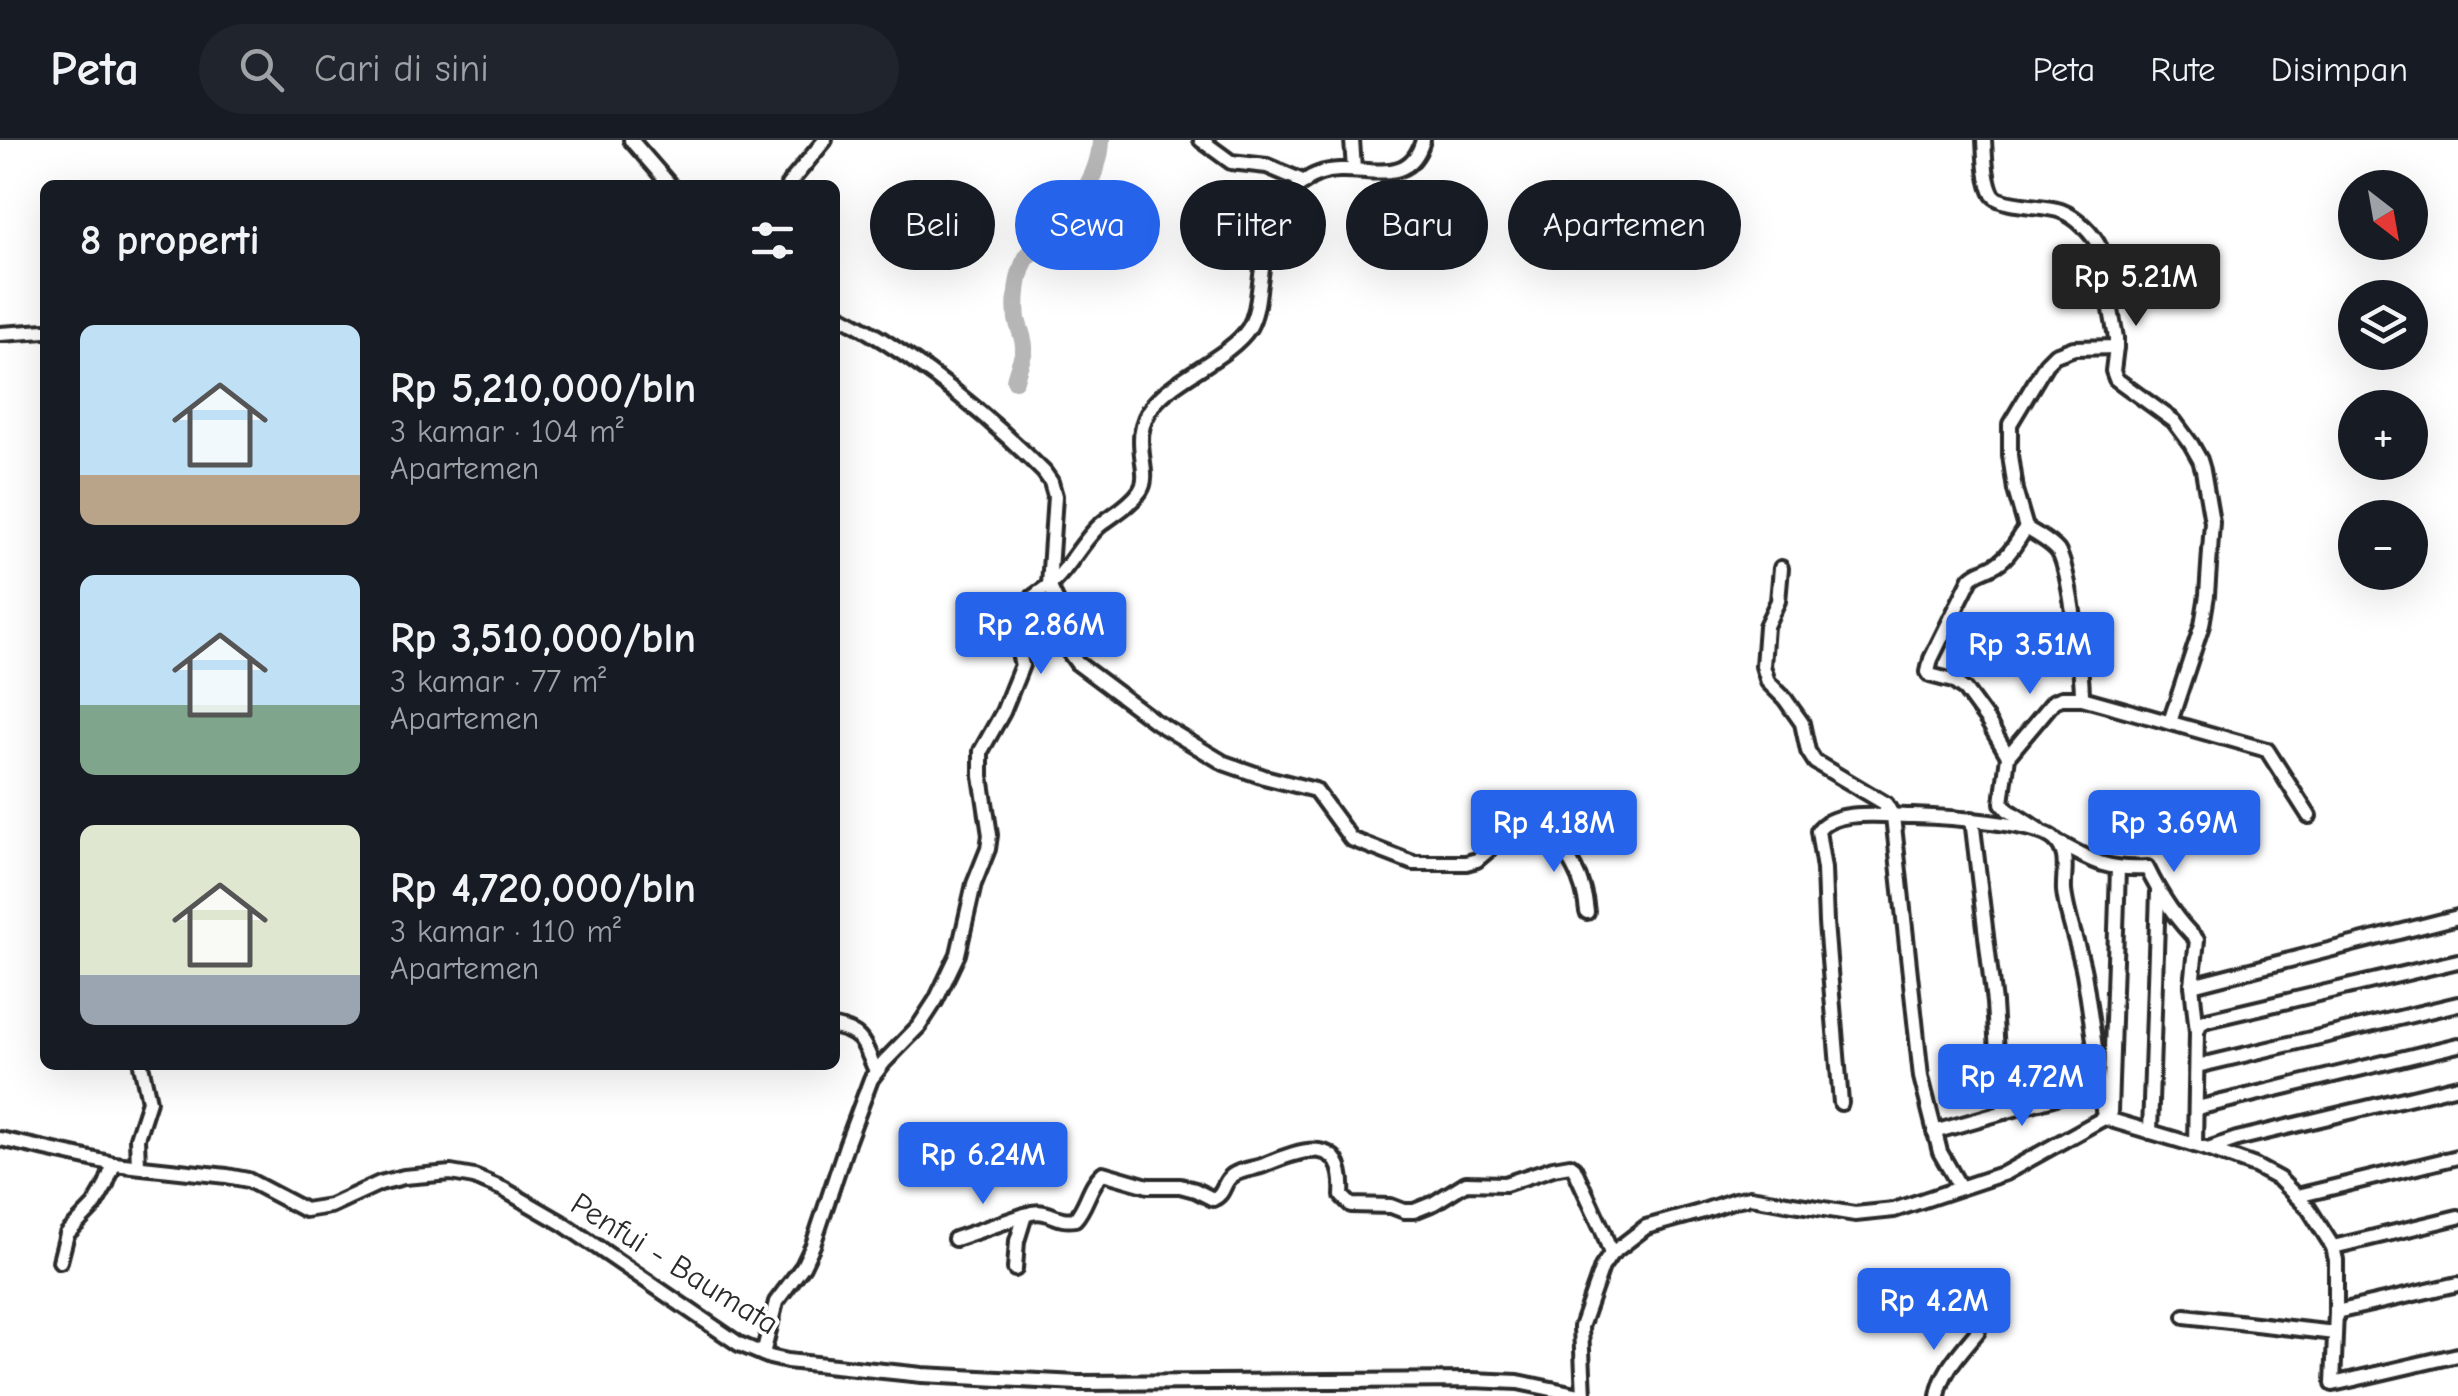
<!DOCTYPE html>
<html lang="id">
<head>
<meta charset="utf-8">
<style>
	body { margin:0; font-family:"Comic Neue",sans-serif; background:#20242c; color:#f1f3f6; height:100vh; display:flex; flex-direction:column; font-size:38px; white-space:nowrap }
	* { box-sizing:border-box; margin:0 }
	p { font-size:32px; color:#9ea1a6 }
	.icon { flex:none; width:55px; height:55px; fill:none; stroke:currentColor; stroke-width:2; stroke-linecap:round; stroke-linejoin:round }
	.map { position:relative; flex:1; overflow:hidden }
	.side { position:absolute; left:40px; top:40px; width:800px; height:890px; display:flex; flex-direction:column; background:#171b24; border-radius:15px; box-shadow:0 10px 40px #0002 }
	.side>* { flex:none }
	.hud { position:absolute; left:870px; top:40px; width:950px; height:90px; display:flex; gap:20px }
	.needle { width:65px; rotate:149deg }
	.buttons { position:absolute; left:2338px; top:30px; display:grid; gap:20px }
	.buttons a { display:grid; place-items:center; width:90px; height:90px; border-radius:50%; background:#171b24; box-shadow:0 10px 40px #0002; font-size:50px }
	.price { position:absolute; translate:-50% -85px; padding:0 22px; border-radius:10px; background:#2563eb; color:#fff; font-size:32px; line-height:65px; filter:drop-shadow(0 2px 5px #0008) }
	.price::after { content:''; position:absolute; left:50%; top:60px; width:30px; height:22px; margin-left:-15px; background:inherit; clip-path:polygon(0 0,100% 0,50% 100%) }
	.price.current { background:#222; color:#fff }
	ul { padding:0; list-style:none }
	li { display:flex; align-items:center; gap:30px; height:250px; padding:0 40px }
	li span { display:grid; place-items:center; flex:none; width:280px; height:200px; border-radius:15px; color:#555 }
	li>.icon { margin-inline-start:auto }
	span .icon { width:120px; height:120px; fill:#fffc; stroke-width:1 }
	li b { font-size:42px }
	h2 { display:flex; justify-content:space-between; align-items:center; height:120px; padding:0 40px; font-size:42px }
	.chip { padding:0 35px; border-radius:45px; background:#171b24; box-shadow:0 10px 40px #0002; font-size:35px; line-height:90px }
	.chip.current { background:#2563eb; color:#fff }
	header { display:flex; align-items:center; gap:60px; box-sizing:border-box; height:140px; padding:0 50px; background:#171b24; border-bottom:2px solid #363941 }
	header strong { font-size:48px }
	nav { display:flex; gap:55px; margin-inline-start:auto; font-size:35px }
	.search { width:700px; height:90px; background:#20242c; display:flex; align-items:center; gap:25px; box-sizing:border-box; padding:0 35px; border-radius:55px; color:#9ea1a6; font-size:38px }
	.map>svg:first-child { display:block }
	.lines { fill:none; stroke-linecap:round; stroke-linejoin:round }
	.river { stroke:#b6b6b6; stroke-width:18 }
	.minor-casing { stroke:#2b2b2b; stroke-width:20 }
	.minor { stroke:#fff; stroke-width:12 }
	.labels { text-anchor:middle; stroke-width:8; stroke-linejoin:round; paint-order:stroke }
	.street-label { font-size:32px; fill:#2b2b2b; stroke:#fff }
</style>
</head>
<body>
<header>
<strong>Peta</strong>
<div class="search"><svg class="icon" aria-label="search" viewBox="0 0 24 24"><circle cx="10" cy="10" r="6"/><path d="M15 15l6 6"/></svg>Cari di sini</div>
<nav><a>Peta</a><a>Rute</a><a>Disimpan</a></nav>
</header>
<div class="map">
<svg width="2458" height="1256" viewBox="0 0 2458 1256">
	<rect width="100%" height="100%" fill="#fff"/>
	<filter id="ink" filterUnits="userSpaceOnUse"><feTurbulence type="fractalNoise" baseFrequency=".01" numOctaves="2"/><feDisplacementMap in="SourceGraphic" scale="20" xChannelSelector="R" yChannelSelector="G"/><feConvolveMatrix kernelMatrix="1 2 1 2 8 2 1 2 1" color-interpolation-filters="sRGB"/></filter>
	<g filter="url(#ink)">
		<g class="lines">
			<path class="river" d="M1015,240C1017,230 1022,220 1024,210C1025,200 1019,189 1017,179C1015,160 1017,134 1027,117C1031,111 1039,106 1044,100C1070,73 1100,40 1101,0"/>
			<g class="minor-casing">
				<g id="minor">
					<polyline points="631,0 670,45"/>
					<polyline points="1201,0 1231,22 1267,26 1305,42"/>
					<polyline points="1352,0 1354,30"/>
					<path d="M1984,0C1985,16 1985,41 1993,55C2001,67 2046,65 2061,71C2077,77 2093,94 2100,108L2116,198V207L2074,208L2055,215L2046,224L2010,284V315L2015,350L2026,388"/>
					<polyline points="788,45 825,0"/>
					<path d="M835,173C913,213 982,270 1044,332L1051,342L1055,356L1049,445L1059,466L1066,508L1077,523L1156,582L1224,623L1264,637L1315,650L1351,699L1413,723H1466L1477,720L1497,703L1514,694L1591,684"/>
					<polyline points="0,194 45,191"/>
					<polyline points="2116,207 2113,231 2116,239 2174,281 2191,304 2200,320 2203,330 2212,382 2207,455 2202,485 2170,582"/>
					<polyline points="1781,428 1778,461 1766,486 1763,526 1768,542 1785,559 1802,583 1808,611 1815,622 1886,664 1893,676 1921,937 1940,1012 1960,1047"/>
					<polyline points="2008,616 2054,561 2062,558 2082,558"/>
					<polyline points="1972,679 1994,863 1999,946 2005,972"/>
					<path d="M1547,689C1568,716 1584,736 1587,772"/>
					<path d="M2039,690L2008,670L2002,663L2008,616L1987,580L1965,550L1953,541L1930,535L1928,532L1931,519L1971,438C1978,431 1984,431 1993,426C2008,419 2017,401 2026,388C2036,394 2051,402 2058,411C2070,429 2082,533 2082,558C2144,575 2206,593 2267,610L2309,676"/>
					<path d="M2059,703C2094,722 2106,730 2147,728C2160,755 2175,779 2197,800L2192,845"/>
					<path d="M835,887C865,893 864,906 876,931"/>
					<polyline points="2197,892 2192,845 2458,777"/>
					<polyline points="2197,926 2458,864"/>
					<path d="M1841,963L1826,783L1824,729L1818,691C1833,668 1888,676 1913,676C1942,677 2036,682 2055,700C2070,714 2063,733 2064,751C2067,779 2079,806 2084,833C2092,881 2098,930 2104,978"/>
					<polyline points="2197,968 2458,905"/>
					<polyline points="2110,972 2118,729"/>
					<polyline points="1934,992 2099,945"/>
					<polyline points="2150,992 2158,752"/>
					<polyline points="0,999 114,1024 227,1036 248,1040 305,1070 330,1066 380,1043 404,1037 451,1033 474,1037 503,1049 562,1083 739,1204 770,1217 787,1221 922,1235 1078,1243 1472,1240 1518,1242 1585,1256"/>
					<polyline points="2195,1005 2197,892 2200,884 2207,880 2458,821"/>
					<polyline points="2208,1009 2237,999 2458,946"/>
					<polyline points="138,1026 137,998 149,961 141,925"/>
					<polyline points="2297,1056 2458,1017"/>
					<polyline points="955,1099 1025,1075"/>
					<polyline points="2333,1107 2458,1077"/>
					<polyline points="60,1121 67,1094 94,1066 105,1047 114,1024"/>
					<path d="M1015,1129L1017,1101L1025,1075C1049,1066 1054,1083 1075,1079C1087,1066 1089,1045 1103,1033L1148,1046H1180L1195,1050L1213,1059C1226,1053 1222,1042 1233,1035C1242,1029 1254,1029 1264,1025C1302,1009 1346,993 1342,1056L1351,1065L1391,1066L1404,1071H1414L1434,1063L1466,1043L1505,1044L1553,1028L1570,1025L1574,1028L1603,1091L1611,1114"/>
					<polyline points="2336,1172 2458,1144"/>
					<polyline points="2185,1176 2335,1193"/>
					<path d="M763,1214L776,1162L803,1126L813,1105L847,1003L871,939L884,922L919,886L936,860L958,814L974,744L988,709L990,695L981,636V611L1003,572L1022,525L1013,490L1015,474C1026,459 1043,452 1056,439C1072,423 1082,402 1099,386C1112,375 1130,366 1140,351C1154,331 1126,299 1154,264C1177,236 1230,217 1249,188C1257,174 1258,158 1260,143C1264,112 1268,83 1288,58C1296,48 1306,38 1318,34C1356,19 1408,54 1423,0"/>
					<polyline points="1584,1256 1581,1187 1602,1127 1611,1114 1646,1087 1700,1072 1735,1060 1750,1057 1855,1074 1894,1070 2005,1033 2104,978 2208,1009 2255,1026 2279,1039 2309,1069 2333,1107 2336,1120 2336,1172 2333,1244 2458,1215"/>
					<path d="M1938,1256C1942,1230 1962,1211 1978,1191"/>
				</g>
			</g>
			<use href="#minor" class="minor"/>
		</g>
	</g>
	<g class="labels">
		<g class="street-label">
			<text transform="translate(675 1123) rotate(32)" y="11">Penfui - Baumata</text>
		</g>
	</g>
</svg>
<div class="buttons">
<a><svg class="needle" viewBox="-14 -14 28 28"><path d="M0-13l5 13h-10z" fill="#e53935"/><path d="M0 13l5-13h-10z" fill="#9ea1a6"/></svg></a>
<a><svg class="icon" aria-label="layers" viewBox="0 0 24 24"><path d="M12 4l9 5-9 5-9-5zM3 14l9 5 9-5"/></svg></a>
<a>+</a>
<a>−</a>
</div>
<b class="price current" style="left:2136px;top:189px">Rp 5.21M</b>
<b class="price" style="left:1041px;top:537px">Rp 2.86M</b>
<b class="price" style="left:2030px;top:557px">Rp 3.51M</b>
<b class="price" style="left:1554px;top:735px">Rp 4.18M</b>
<b class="price" style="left:2174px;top:735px">Rp 3.69M</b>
<b class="price" style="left:2022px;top:989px">Rp 4.72M</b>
<b class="price" style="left:983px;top:1067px">Rp 6.24M</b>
<b class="price" style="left:1934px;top:1213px">Rp 4.2M</b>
<div class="hud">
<a class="chip">Beli</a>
<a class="chip current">Sewa</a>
<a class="chip">Filter</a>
<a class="chip">Baru</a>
<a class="chip">Apartemen</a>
</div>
<section class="side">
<h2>8 properti<svg class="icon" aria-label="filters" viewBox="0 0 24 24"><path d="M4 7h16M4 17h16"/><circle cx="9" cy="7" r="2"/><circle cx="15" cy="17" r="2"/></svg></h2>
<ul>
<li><span style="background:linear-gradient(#bfe0f5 75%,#b9a48a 0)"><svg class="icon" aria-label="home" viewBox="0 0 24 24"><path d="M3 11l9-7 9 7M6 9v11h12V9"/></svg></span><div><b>Rp 5,210,000/bln</b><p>3 kamar · 104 m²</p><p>Apartemen</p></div></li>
<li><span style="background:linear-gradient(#bfe0f5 65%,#7fa58c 0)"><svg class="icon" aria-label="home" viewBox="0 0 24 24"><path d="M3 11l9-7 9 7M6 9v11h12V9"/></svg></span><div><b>Rp 3,510,000/bln</b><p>3 kamar · 77 m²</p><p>Apartemen</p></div></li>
<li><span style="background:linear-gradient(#dfe7d0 75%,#9aa5b1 0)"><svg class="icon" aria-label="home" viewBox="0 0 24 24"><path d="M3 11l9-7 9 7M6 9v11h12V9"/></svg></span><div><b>Rp 4,720,000/bln</b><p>3 kamar · 110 m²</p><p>Apartemen</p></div></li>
</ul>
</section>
</div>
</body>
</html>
